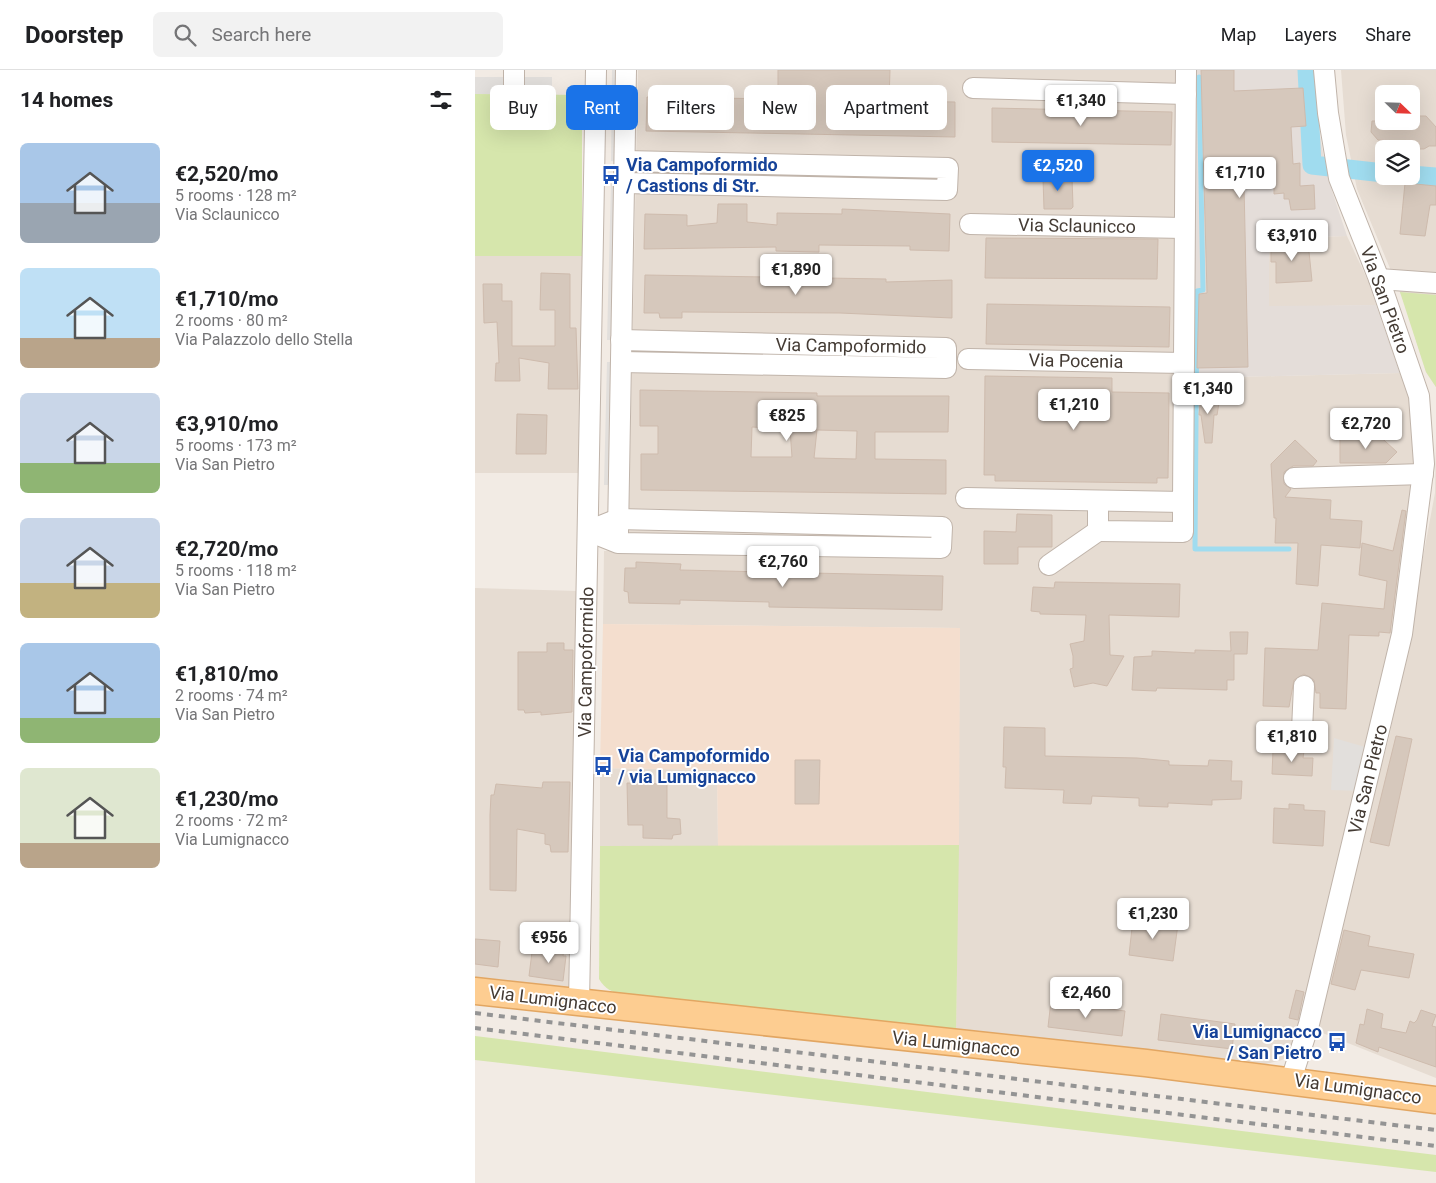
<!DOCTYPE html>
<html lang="en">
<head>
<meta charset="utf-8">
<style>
	body { margin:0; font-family:Roboto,sans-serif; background:#f2f2f2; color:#202124; height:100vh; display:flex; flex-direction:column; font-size:19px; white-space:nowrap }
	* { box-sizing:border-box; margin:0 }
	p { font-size:16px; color:#757577 }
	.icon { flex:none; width:28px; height:28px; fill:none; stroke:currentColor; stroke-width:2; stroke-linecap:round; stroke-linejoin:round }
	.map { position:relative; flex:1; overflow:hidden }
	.side { display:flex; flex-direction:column; background:#fff; width:475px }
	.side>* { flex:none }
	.top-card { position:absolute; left:15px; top:15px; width:475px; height:45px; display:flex; gap:10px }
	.needle { width:32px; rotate:113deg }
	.buttons { position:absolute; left:900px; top:15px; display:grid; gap:10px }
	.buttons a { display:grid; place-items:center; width:45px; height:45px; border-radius:8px; background:#fff; box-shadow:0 5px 20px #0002; font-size:25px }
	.price { position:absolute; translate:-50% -42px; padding:0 11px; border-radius:5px; background:#fff; color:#222; font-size:16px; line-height:32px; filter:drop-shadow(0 1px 2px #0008) }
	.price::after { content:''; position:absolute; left:50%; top:30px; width:15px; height:11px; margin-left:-8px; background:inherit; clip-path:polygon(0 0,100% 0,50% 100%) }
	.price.on { background:#1a73e8; color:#fff }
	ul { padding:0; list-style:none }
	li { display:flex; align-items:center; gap:15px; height:125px; padding:0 20px }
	li span { display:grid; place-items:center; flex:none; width:140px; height:100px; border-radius:8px; color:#555 }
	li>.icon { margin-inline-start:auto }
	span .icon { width:60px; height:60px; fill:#fffc; stroke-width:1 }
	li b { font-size:21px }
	h2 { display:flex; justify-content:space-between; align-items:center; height:60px; padding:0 20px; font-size:21px }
	.tag { padding:0 18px; border-radius:8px; background:#fff; box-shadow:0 5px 20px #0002; font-size:18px; line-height:45px }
	.tag.on { background:#1a73e8; color:#fff }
	header { display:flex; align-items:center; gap:30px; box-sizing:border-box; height:70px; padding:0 25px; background:#fff; border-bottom:1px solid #e0e0e0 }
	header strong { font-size:24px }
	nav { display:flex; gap:28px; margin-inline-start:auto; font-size:18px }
	.search { width:350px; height:45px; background:#f2f2f2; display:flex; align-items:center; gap:12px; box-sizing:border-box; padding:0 18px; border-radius:8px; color:#757577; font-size:19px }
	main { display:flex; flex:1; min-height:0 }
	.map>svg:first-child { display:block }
	.residential { fill:#e6dcd2; fill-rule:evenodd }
	.commercial { fill:#f4dece }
	.industrial { fill:#e4ddd9 }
	.green { fill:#d6e6ac }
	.parking { fill:#e2dfdc }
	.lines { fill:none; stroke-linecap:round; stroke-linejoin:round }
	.stream { stroke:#a0dcef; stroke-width:5 }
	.canal { stroke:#a0dcef; stroke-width:19 }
	.building { fill:#d6c8bc; stroke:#cebbad; fill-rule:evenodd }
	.minor-casing { stroke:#c0b4aa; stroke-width:22 }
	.major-casing { stroke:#e2a662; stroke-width:29 }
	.minor { stroke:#fff; stroke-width:20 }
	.major { stroke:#fdcd91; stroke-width:26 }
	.rail { stroke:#949494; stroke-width:4; stroke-dasharray:6 6; stroke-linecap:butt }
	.labels { text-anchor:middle; stroke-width:4; stroke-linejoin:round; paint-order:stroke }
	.transit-label { font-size:18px; font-weight:bold; fill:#164399; stroke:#fff; text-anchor:start }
	.street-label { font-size:18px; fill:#443b34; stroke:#fff }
</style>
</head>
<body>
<header>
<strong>Doorstep</strong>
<div class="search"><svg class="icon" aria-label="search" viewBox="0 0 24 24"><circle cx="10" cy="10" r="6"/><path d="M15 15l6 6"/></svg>Search here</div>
<nav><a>Map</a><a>Layers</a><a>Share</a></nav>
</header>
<main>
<section class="side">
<h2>14 homes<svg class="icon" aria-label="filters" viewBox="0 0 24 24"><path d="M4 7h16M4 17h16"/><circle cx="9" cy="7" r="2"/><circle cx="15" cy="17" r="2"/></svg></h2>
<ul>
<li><span style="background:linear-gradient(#a9c7e8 60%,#9aa5b1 0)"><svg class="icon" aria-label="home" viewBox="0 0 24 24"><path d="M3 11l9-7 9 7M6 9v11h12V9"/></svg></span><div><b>€2,520/mo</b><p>5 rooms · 128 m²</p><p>Via Sclaunicco</p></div></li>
<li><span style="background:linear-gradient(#bfe0f5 70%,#b9a48a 0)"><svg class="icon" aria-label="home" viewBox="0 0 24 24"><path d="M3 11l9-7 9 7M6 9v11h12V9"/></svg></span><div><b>€1,710/mo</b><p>2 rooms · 80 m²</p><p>Via Palazzolo dello Stella</p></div></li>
<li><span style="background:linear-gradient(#c9d6e8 70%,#8fb573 0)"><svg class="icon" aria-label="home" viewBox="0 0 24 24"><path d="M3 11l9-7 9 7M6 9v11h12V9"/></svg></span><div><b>€3,910/mo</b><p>5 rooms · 173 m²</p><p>Via San Pietro</p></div></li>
<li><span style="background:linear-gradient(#c9d6e8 65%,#c2b280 0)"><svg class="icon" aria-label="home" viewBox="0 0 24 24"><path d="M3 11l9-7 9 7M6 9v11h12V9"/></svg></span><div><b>€2,720/mo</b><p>5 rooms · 118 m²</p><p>Via San Pietro</p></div></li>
<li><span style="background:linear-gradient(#a9c7e8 75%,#8fb573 0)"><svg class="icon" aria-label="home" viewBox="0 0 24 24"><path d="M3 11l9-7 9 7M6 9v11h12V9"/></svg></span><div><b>€1,810/mo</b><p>2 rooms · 74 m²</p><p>Via San Pietro</p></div></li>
<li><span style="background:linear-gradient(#dfe7d0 75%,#b9a48a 0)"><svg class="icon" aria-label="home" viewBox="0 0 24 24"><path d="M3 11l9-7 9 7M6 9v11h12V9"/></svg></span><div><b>€1,230/mo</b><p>2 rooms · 72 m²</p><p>Via Lumignacco</p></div></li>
</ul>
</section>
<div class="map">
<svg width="961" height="1113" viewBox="0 0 961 1113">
	<rect width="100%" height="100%" fill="#f2ebe4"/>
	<g class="residential">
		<polygon points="163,0 720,0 719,308 925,303 936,331 940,401 927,540 838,924 814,985 807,990 787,995 481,963 485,558 128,554 129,481 153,481"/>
		<path d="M866,0H961V317L951,302L929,232L882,119L871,65ZM909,24H936V51H909ZM909,79H936V106H909Z"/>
		<polygon points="872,166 894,213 901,235 794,237 794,168"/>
		<polygon points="0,186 107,186 106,403 0,403"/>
		<polygon points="961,368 961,1008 840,960 862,858 914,668 960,423"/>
		<polygon points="0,518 103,521 98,923 0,911"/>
		<polygon points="125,698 242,700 243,776 125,776"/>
	</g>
	<polygon class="commercial" points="128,554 485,558 484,775 243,776 242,700 125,698"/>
	<polygon class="industrial" points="720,0 836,0 838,28 848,83 857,121 872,166 794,168 794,236 901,235 925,303 719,308"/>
	<g class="green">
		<polygon points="0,24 107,25 107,186 0,186"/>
		<polygon points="925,222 961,225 961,317 951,302"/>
		<path d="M484,775L481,963L148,925C137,922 130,919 124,909L125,776Z"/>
		<polygon points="0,966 961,1085 961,1102 0,990"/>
	</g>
	<g class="parking">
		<polygon points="137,0 151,0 142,92 136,91"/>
		<rect x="0" y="7" width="77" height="17"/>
		<polygon points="136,113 149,113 146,270 132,270"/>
		<polygon points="132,292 146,292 144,415 129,415"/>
		<polygon points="859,668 897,679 887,721 856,720"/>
	</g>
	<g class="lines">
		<polyline class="stream" points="724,7 728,220 722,221 720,479 814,479"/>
		<g class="canal">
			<polyline points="832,0 837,95 909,103"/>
			<polyline points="936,105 961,107"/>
		</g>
	</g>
	<g class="building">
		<polygon points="303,0 415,0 414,31 480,32 480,67 171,61 172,27 303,29"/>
		<polygon points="726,0 759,0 759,21 828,18 831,56 816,57 818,94 825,93 825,116 839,115 840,139 816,140 814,129 809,129 809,123 799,124 799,114 769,115 773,297 722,298 724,224 732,223"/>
		<polygon points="517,38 697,42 696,75 517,72"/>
		<polygon points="938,46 951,46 961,57 961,76 954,76 949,79 936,79 926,72 903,70 896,62 897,51 936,51"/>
		<polygon points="570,105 597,106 598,137 596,139 569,139 568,108 570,108"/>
		<polygon points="930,113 961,116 961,135 955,135 950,166 925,164"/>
		<polygon points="243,134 272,134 272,152 302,155 302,143 367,144 367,139 475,144 474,181 435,180 435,176 344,175 344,182 301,181 301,177 169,179 170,144 212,145 212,156 242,153"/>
		<polygon points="511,168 683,169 682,209 510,208"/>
		<polygon points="833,172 837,211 801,213 801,192 796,192 796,174"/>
		<polygon points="66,203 95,204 95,258 101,258 103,319 73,319 74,293 44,288 45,311 20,311 21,293 24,293 22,252 9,253 8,214 27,214 27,231 37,231 37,276 80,276 80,240 65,240"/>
		<polygon points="170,205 411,209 411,212 477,210 477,248 365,243 207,242 207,248 185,248 184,243 169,243"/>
		<polygon points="512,234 695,237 694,277 511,274"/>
		<polygon points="510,306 637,308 637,322 694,323 693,408 682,408 682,413 536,411 520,411 520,405 509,405"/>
		<path d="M165,320L342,323V326H474L473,362H400V389L471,390V424L166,420V384H183V356H165ZM277,357L315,359L317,387H276ZM342,360L382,361L381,389L339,388Z"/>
		<polygon points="726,324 740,325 740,332 744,333 742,345 739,345 737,373 730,373 726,345 724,345"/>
		<polygon points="42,344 72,345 71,384 41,384"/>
		<polygon points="899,361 922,382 911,393 865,393 865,369 891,368"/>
		<polygon points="820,370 842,391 838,396 818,396 809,402 809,414 816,419 810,427 856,430 855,449 887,451 885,478 846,475 843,516 821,514 823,473 800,473 801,448 799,448 796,394"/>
		<polygon points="927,440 931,441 915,563 904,562 904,566 874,565 871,639 845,638 845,623 841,623 839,610 829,604 819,610 814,637 788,636 790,578 843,580 847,533 909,539 912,511 884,505 887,473 918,481"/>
		<polygon points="542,444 577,445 577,477 543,477 543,494 509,494 509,461 541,462"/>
		<polygon points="161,492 206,494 205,500 468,506 467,540 294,537 294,532 205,530 205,534 154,533 153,522 149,521 150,498 161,498"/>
		<polygon points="580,512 705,514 704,547 634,545 635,585 649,586 632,616 618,613 599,617 595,599 598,598 598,586 595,574 609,571 611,545 565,544 565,542 556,541 558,517 579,518"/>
		<polygon points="755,562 773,562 772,584 759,584 759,610 752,610 752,620 682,618 681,621 657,620 659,587 677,586 677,581 720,583 720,580 756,581"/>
		<polygon points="72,573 89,573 89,580 98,580 97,642 66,645 66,642 50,643 49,640 43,640 43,582 72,582"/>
		<polygon points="529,657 570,658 570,686 662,688 694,691 694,695 733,696 734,690 757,691 756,711 767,711 766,729 737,730 737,735 693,733 693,737 664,736 664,728 617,726 616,734 588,733 589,720 530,718 531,697 528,697"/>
		<polygon points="921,666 937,669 914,776 895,772"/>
		<polygon points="798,680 829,681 828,688 838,688 837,706 797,704"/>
		<polygon points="320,690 345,690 344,734 320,734"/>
		<polygon points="68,712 95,712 93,782 76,782 75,775 70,774 70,764 42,759 41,821 15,820 15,745 16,725 19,725 21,714 67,718"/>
		<polygon points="152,713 192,714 192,748 205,749 206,764 198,765 197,769 168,768 168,755 153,755"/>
		<polygon points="814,734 829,735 829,740 850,741 848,776 798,773 799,738 814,739"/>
		<polygon points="658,849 703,854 698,891 654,885"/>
		<polygon points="869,860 895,866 893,876 939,884 934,908 886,900 880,920 856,914"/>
		<polygon points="0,869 25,871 23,897 0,894"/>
		<polygon points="71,875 89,876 88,886 91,886 88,911 54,906 57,882 71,884"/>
		<polygon points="821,920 829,922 823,950 814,948"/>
		<polygon points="576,931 650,941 647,966 573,957"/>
		<polygon points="892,939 908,944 906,958 931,963 935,951 939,953 942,950 946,940 961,945 957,956 961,957 961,997 904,977 903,982 881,973 885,954 889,955"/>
		<polygon points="686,944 760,954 757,979 683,970"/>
	</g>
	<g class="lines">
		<g class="minor-casing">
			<g id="minor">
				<polyline points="39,0 39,22"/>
				<polyline points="498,18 711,24"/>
				<polyline points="149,113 472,120 473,98 150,91"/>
				<polyline points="495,154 709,158"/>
				<polyline points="904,209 961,213"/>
				<polyline points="493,289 709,293"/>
				<polyline points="146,292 471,298 471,278 146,270"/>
				<polyline points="819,408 948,404"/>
				<polyline points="491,428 708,432 711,0"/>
				<polyline points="623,431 623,461 708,462 708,432"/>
				<polygon points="143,449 467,457 466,478 143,473 113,461"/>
				<polyline points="143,463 151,0"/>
				<polyline points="574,495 623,461"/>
				<polyline points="827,660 829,616"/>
				<polyline points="104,934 121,0"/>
				<polyline points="816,1010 834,954 927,564 949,394 944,326 904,209 864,108 853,43 849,0"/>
			</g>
		</g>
		<g class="major-casing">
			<polyline id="major" points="0,921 671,993 961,1030"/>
		</g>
		<use href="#minor" class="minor"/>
		<use href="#major" class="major"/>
		<g class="rail">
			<polyline points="0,943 961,1060"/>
			<polyline points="0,958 961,1076"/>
		</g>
	</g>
	<defs>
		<g id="bus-bare" transform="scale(1.5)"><path d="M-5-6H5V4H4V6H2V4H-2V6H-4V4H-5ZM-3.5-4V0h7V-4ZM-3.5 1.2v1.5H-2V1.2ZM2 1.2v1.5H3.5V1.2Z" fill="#1a4fb4" stroke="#fff" stroke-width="2.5" paint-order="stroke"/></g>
	</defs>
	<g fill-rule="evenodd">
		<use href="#bus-bare" x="136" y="105"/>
		<use href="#bus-bare" x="128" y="696"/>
		<use href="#bus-bare" x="862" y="972"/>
	</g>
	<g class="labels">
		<g class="transit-label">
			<text x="151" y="101">Via Campoformido<tspan x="151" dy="21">/ Castions di Str.</tspan></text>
			<text x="143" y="692">Via Campoformido<tspan x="143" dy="21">/ via Lumignacco</tspan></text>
			<text x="847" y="968" text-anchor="end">Via Lumignacco<tspan x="847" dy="21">/ San Pietro</tspan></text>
		</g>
		<g class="street-label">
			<text transform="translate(602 156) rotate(1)" y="6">Via Sclaunicco</text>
			<text transform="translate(910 230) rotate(70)" y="6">Via San Pietro</text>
			<text transform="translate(376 276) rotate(1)" y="6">Via Campoformido</text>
			<text transform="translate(601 291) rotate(1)" y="6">Via Pocenia</text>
			<text transform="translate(111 592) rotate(-89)" y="6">Via Campoformido</text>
			<text transform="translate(893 709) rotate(-76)" y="6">Via San Pietro</text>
			<text transform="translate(78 930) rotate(7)" y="6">Via Lumignacco</text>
			<text transform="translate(481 974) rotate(6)" y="6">Via Lumignacco</text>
			<text transform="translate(883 1019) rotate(8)" y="6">Via Lumignacco</text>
		</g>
	</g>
</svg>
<div class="buttons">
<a><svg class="needle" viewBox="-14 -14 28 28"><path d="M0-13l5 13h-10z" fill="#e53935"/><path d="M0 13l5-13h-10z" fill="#757577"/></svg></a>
<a><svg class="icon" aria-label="layers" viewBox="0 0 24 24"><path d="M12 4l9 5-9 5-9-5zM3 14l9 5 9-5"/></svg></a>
</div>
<b class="price" style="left:606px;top:57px">€1,340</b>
<b class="price on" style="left:583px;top:122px">€2,520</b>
<b class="price" style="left:765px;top:129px">€1,710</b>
<b class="price" style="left:817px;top:192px">€3,910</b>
<b class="price" style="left:321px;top:226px">€1,890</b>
<b class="price" style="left:733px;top:345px">€1,340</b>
<b class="price" style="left:599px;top:361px">€1,210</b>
<b class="price" style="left:312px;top:372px">€825</b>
<b class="price" style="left:891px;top:380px">€2,720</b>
<b class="price" style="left:308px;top:518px">€2,760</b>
<b class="price" style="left:817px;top:693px">€1,810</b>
<b class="price" style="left:678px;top:870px">€1,230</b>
<b class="price" style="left:74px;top:894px">€956</b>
<b class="price" style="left:611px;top:949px">€2,460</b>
<div class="top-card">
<a class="tag">Buy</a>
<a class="tag on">Rent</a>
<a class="tag">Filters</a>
<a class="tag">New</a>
<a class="tag">Apartment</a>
</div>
</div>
</main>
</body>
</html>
